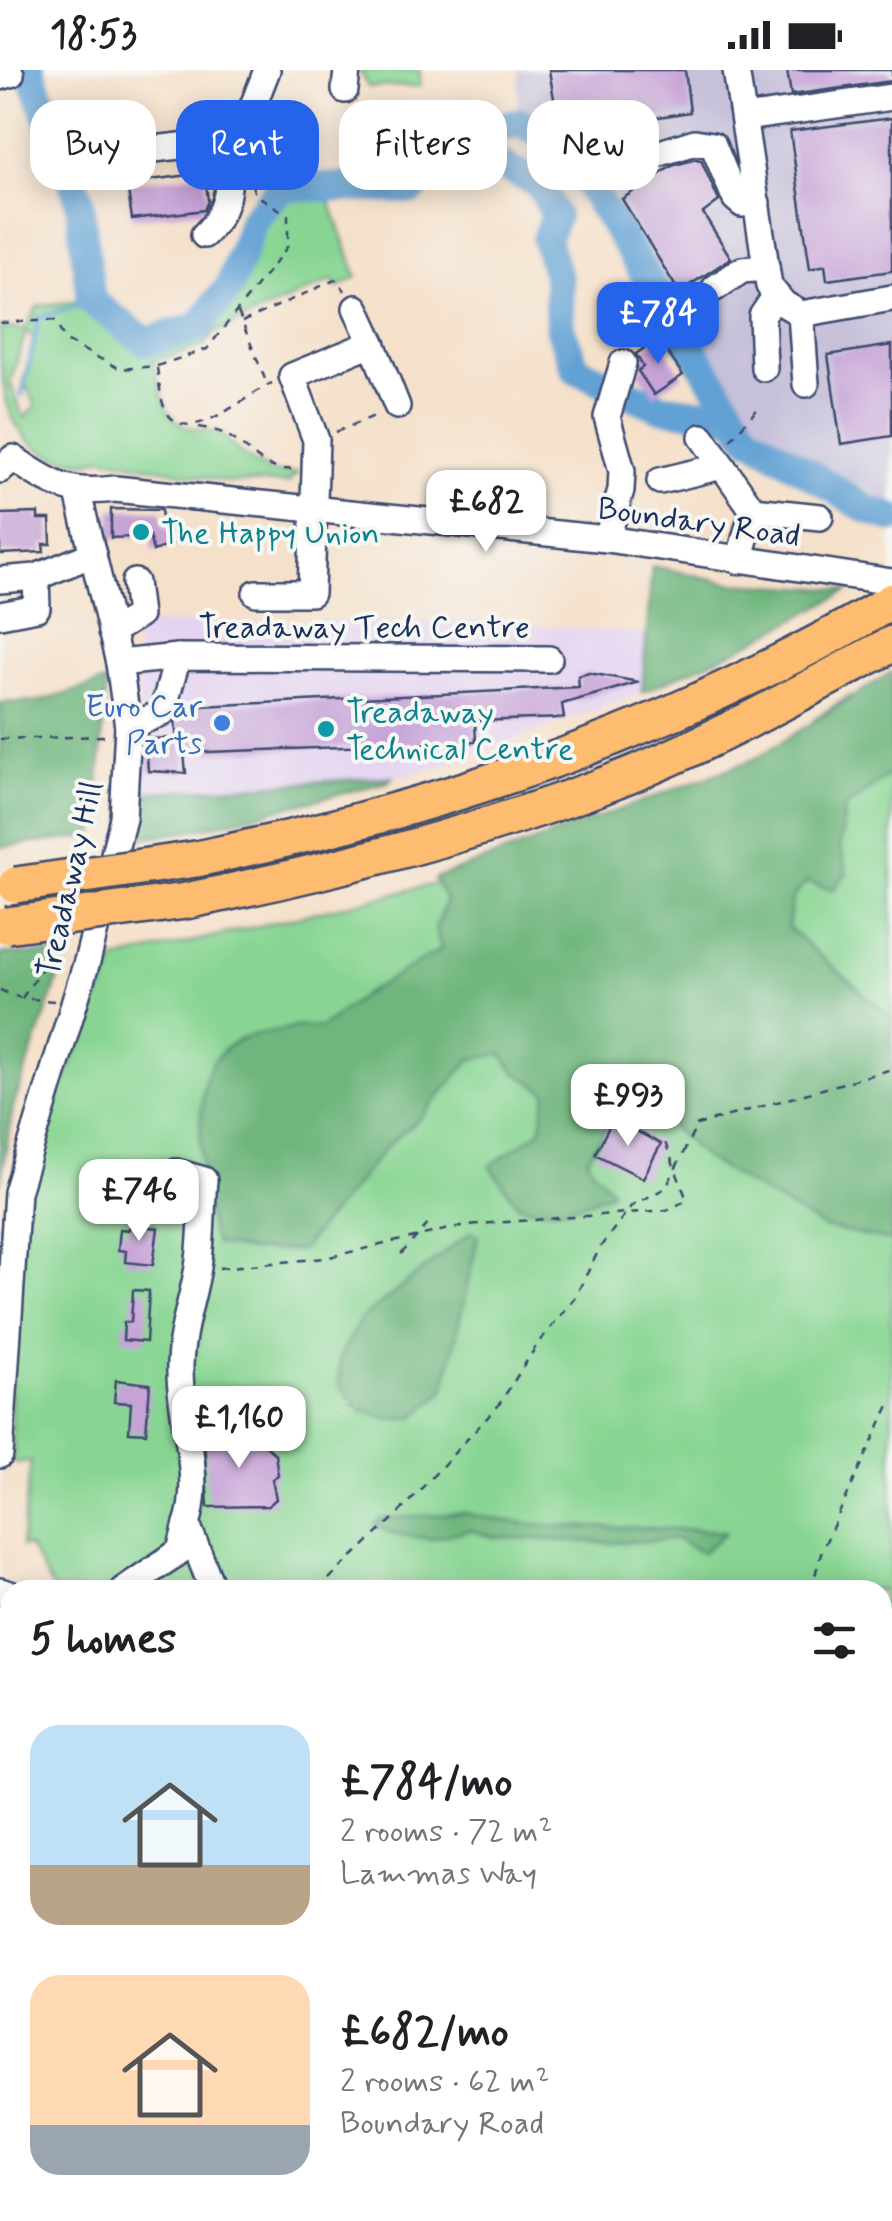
<!DOCTYPE html>
<html lang="en">
<head>
<meta charset="utf-8">
<style>
	body { margin:0; font-family:Mynerve,sans-serif; background:#f6f6f6; color:#202124; height:100vh; display:flex; flex-direction:column; font-size:38px; white-space:nowrap }
	* { box-sizing:border-box; margin:0 }
	p { font-size:32px; color:#757577 }
	.icon { flex:none; width:55px; height:55px; fill:none; stroke:currentColor; stroke-width:2; stroke-linecap:round; stroke-linejoin:round }
	.map { position:relative; flex:1; overflow:hidden }
	.sheet { position:absolute; left:0px; top:1510px; width:892px; height:642px; display:flex; flex-direction:column; background:#fff; border-radius:30px 30px 0 0; box-shadow:0 5px 25px #0003 }
	.sheet>* { flex:none }
	.banner { position:absolute; left:30px; top:30px; width:832px; height:90px; display:flex; gap:20px }
	.price { position:absolute; translate:-50% -85px; padding:0 22px; border-radius:20px; background:#fff; color:#222; font-size:32px; line-height:65px; filter:drop-shadow(0 2px 5px #0008) }
	.price::after { content:''; position:absolute; left:50%; top:60px; width:30px; height:22px; margin-left:-15px; background:inherit; clip-path:polygon(0 0,100% 0,50% 100%) }
	.price.selected { background:#2563eb; color:#fff }
	ul { padding:0; list-style:none }
	li { display:flex; align-items:center; gap:30px; height:250px; padding:0 30px }
	li span { display:grid; place-items:center; flex:none; width:280px; height:200px; border-radius:30px; color:#555 }
	li>.icon { margin-inline-start:auto }
	span .icon { width:120px; height:120px; fill:#fffc; stroke-width:1 }
	li b { font-size:42px }
	h2 { display:flex; justify-content:space-between; align-items:center; height:120px; padding:0 30px; font-size:42px }
	.tag { padding:0 35px; border-radius:30px; background:#fff; box-shadow:0 5px 25px #0003; font-size:35px; line-height:90px }
	.tag.selected { background:#2563eb; color:#fff }
	.status { display:flex; justify-content:space-between; align-items:center; height:70px; padding:0 50px; background:#fff; direction:ltr }
	.status svg { height:28px; fill:currentColor }
	.map>svg:first-child { display:block }
	.built { fill:#e4d3f1 }
	.industrial { fill:#c6c0d9 }
	.green { fill:#88d593; stroke:#528278; stroke-width:2.5; fill-rule:evenodd }
	.forest { fill:#6eb67d; stroke:#44726e; stroke-width:2.5 }
	.lines { fill:none; stroke-linecap:round; stroke-linejoin:round }
	.stream { stroke:#62a1d4; stroke-width:5 }
	.river { stroke:#62a1d4; stroke-width:30 }
	.building { fill:#c6a2d7 }
	.minor-casing { stroke:#3c4a6e; stroke-width:30 }
	.highway-casing { stroke:#3c4a6e; stroke-width:40 }
	.path { stroke:#3c4a6e; stroke-width:2.5; stroke-dasharray:8 8; stroke-linecap:butt }
	.minor { stroke:#fff; stroke-width:25 }
	.highway { stroke:#fdbc70; stroke-width:35 }
	.highway-bridge-casing { stroke:#3c4a6e; stroke-width:40; stroke-linecap:butt }
	.highway-bridge { stroke:#fdbc70; stroke-width:35 }
	.culture-dot { fill:#0f9aa8; stroke:#f6f6f2; stroke-width:4 }
	.shop-dot { fill:#3f7fe0; stroke:#f6f6f2; stroke-width:4 }
	.labels { text-anchor:middle; stroke-width:8; stroke-linejoin:round; paint-order:stroke }
	.street-label { font-size:32px; fill:#1b2f5e; stroke:#f6f6f2 }
	.culture-label { font-size:32px; fill:#0d838f; stroke:#f6f6f2; text-anchor:start }
	.shop-label { font-size:32px; fill:#366cbe; stroke:#f6f6f2; text-anchor:end }
</style>
</head>
<body>
<div class="status"><b>18:53</b><svg viewBox="0 0 49 12"><path d="M0 12V9h3v3zM5 12V6h3v6zM10 12V3h3v9zM15 12V0h3v12zM26 1h20v11H26zM47 4h2v5h-2z"/></svg></div>
<div class="map">
<svg width="892" height="2151" viewBox="0 0 892 2151">
	<rect width="100%" height="100%" fill="#f6f6f2"/>
	<filter id="ink" filterUnits="userSpaceOnUse"><feTurbulence type="fractalNoise" baseFrequency=".01" numOctaves="2"/><feDisplacementMap in="SourceGraphic" scale="20" xChannelSelector="R" yChannelSelector="G"/><feConvolveMatrix kernelMatrix="1 2 1 2 8 2 1 2 1" color-interpolation-filters="sRGB"/></filter>
	<filter id="wash" filterUnits="userSpaceOnUse"><feTurbulence type="fractalNoise" baseFrequency=".0048" numOctaves="4" result="noise"/><feDisplacementMap in="SourceGraphic" scale="40" xChannelSelector="R" yChannelSelector="G"/><feGaussianBlur stdDeviation="2.25" result="paint"/><feColorMatrix in="noise" values="0 0 0 0 0 0 0 0 0 0 0 0 0 0 0 0 0 1.4 0 .05"/><feComposite in="paint" operator="in"/></filter>
	<g filter="url(#wash)">
		<rect width="100%" height="100%" fill="#f5e0c9"/>
		<polygon class="built" points="467,550 645,564 642,622 438,698 392,707 143,723 136,568 149,554"/>
		<polygon class="industrial" points="519,0 892,0 892,434 759,357 590,86 517,50"/>
		<g class="green">
			<polygon points="359,0 420,0 420,16 368,17"/>
			<path d="M312,112L328,126L357,207L337,218L332,210L214,263L204,276L152,292L167,339L175,349L186,357L220,363L242,385L272,402L297,403L288,413L229,412L101,387C86,394 79,392 63,388C2,376 0,307 0,257L25,260L38,236L80,231L99,245L152,266L175,265L190,258L213,240L228,220L267,124ZM26,261L34,268L24,311L36,336L24,348L10,313Z"/>
			<polygon points="849,626 892,626 892,1790 882,1790 882,1520 53,1520 29,1477 21,1476 31,1391 14,1393 10,1327 18,1137 59,1022 115,890 570,782 815,660 814,649"/>
			<polygon points="341,2142 730,2142 732,2151 314,2151"/>
		</g>
		<g class="forest">
			<polygon points="652,496 730,513 850,520 739,579 642,622"/>
			<path d="M892,602V702L845,738L840,777L847,803L833,820L807,812L792,828L788,858L892,948V1171L824,1158L706,1089L657,1043L619,1034L587,1091L612,1121C580,1138 553,1143 518,1135L490,1096L540,1061L547,1022L515,1002L502,984L471,989L421,1047L388,1075L301,1180L250,1181L215,1174C202,1140 191,1018 214,991C231,969 248,965 274,961C290,958 304,954 320,958L365,924L441,879L435,858L446,831L435,809L755,689Z"/>
			<polygon points="106,612 95,766 0,777 0,633 41,631"/>
			<polygon points="392,707 388,712 193,760 135,769 143,723"/>
			<polygon points="0,884 67,884 13,1037 0,1115"/>
			<polygon points="472,1161 478,1166 444,1321 414,1347 392,1349 359,1340 339,1315 340,1286 360,1250"/>
			<path d="M465,1443C549,1464 640,1454 726,1462L702,1483L676,1469L613,1473L493,1467L469,1460L430,1469L391,1463L375,1455L381,1449Z"/>
		</g>
		<g class="lines">
			<polyline class="stream" points="22,325 39,248 91,231"/>
			<g class="river">
				<polyline points="30,0 79,128 91,231 146,272 198,257 230,216 253,150 282,116 413,119 464,66 519,52 563,75 747,365 867,439 892,448"/>
				<polyline points="438,93 458,100 493,91 540,114 555,146 546,169 558,209 560,258 576,299 659,337 736,347"/>
			</g>
		</g>
		<g id="blocks">
			<g class="building">
				<polygon points="549,0 685,0 690,42 560,63"/>
				<polygon points="787,0 892,0 892,11 791,25"/>
				<polygon points="892,48 892,201 827,210 825,195 810,199 790,61"/>
				<polygon points="696,89 701,90 719,131 703,143 731,188 679,222 622,129 672,96"/>
				<polygon points="205,103 208,131 204,140 132,149 127,113"/>
				<polygon points="658,269 683,305 654,325 638,301 643,297 636,284"/>
				<polygon points="892,275 892,366 841,374 828,285"/>
				<polygon points="111,439 161,440 163,457 171,457 172,474 153,481 149,466 111,468"/>
				<polygon points="38,443 38,449 50,449 51,474 43,474 44,482 0,484 0,444"/>
				<polygon points="589,603 639,612 562,634 564,648 475,651 476,672 184,683 186,703 148,701 146,669 177,668 175,653 181,637 579,617 578,606"/>
				<polygon points="613,1049 661,1074 643,1108 595,1084"/>
				<polygon points="131,1155 158,1158 153,1195 125,1192 126,1181 118,1180 120,1159 128,1160"/>
				<polygon points="133,1220 149,1221 146,1272 123,1270 124,1252 131,1252"/>
				<polygon points="116,1310 150,1314 146,1363 129,1362 131,1333 114,1332"/>
				<polygon points="249,1361 275,1384 278,1405 272,1409 276,1429 268,1436 208,1437 204,1367"/>
			</g>
		</g>
	</g>
	<g filter="url(#ink)">
		<use href="#blocks" fill-opacity="0" stroke="#3c4a6e" stroke-width="2.5"/>
		<g class="lines">
			<g class="minor-casing">
				<g id="minor">
					<polyline points="736,0 769,216 784,234 801,244 892,228"/>
					<polyline points="0,7 11,4"/>
					<polyline points="345,20 347,0"/>
					<polyline points="744,48 892,27"/>
					<polyline points="660,83 695,72 713,75 735,128 742,134 757,133"/>
					<polyline points="84,87 224,71 251,41 267,0"/>
					<path d="M204,165C233,137 231,108 224,71"/>
					<polyline points="715,218 742,200 766,198"/>
					<polyline points="356,238 372,273"/>
					<polyline points="801,244 806,314"/>
					<polyline points="764,298 762,246 776,225"/>
					<polyline points="702,367 753,440 739,491"/>
					<path d="M0,400L13,388C52,415 69,425 115,419L607,469L892,512"/>
					<polyline points="660,411 722,396"/>
					<polyline points="753,440 820,447"/>
					<polyline points="607,469 621,420 622,401 607,347 623,293"/>
					<polyline points="0,510 36,507 93,484"/>
					<polyline points="256,523 311,523 316,370 292,306 372,273 397,336"/>
					<polyline points="0,545 37,538 36,507"/>
					<polyline points="111,562 139,545 135,512"/>
					<polyline points="119,593 178,587"/>
					<polyline points="128,657 162,643 178,587 549,589"/>
					<path d="M176,1102L204,1110C201,1140 203,1173 197,1203C191,1234 181,1261 180,1294C178,1345 204,1405 187,1454"/>
					<polyline points="0,1385 17,1122 88,888 123,748 128,657 119,593 78,423"/>
					<polyline points="123,1520 180,1481 187,1454 213,1520"/>
					<polyline points="0,1521 10,1524"/>
					<polyline points="882,1798 892,1798"/>
					<polyline points="882,1995 892,2004"/>
					<polyline points="98,2142 98,2151"/>
					<polyline points="51,2151 55,2142"/>
				</g>
			</g>
			<g class="highway-casing">
				<g id="highway">
					<path d="M196,789C442,739 675,659 892,531"/>
					<path d="M186,831C324,803 465,767 597,718C700,680 796,625 892,574"/>
				</g>
			</g>
			<g class="path">
				<polyline points="238,242 267,314"/>
				<polyline points="242,252 337,209 345,221"/>
				<polyline points="0,253 54,250 66,271 120,299 157,296 207,279 288,176 288,145 255,124 251,112"/>
				<path d="M157,298C159,310 160,326 164,337C184,384 246,324 272,313"/>
				<path d="M199,357C209,359 222,361 230,367C253,381 263,402 293,399"/>
				<polyline points="336,362 379,344"/>
				<polyline points="730,370 761,335"/>
				<polyline points="0,669 108,666"/>
				<polyline points="0,920 20,928"/>
				<polyline points="54,931 22,928 45,894 64,891"/>
				<polyline points="401,1184 431,1151"/>
				<polyline points="219,1198 325,1188 466,1155 667,1140 687,1130 663,1067"/>
				<polyline points="210,1355 283,1365"/>
				<polyline points="317,1520 394,1448 498,1336 539,1272 574,1229 601,1176 632,1135 666,1118 697,1055 892,999"/>
				<polyline points="811,1520 822,1480 892,1329"/>
				<polyline points="734,2142 735,2151"/>
			</g>
			<use href="#minor" class="minor"/>
			<use href="#highway" class="highway"/>
			<g class="highway-bridge-casing">
				<g id="highway-bridge">
					<polyline points="16,815 196,789"/>
					<polyline points="7,855 186,831"/>
				</g>
			</g>
			<use href="#highway-bridge" class="highway-bridge"/>
		</g>
	</g>
	<g class="culture-dot">
		<circle cx="141" cy="462" r="10"/>
		<circle cx="326" cy="659" r="10"/>
	</g>
	<circle class="shop-dot" cx="222" cy="653" r="10"/>
	<g class="labels">
		<g class="street-label">
			<text transform="translate(699 451) rotate(8)" y="11">Boundary Road</text>
			<text x="364" y="567">Treadaway Tech Centre</text>
			<text transform="translate(69 809) rotate(-77)" y="11">Treadaway Hill</text>
		</g>
		<g class="culture-label">
			<text x="161" y="473">The Happy Union</text>
			<text x="346" y="652">Treadaway<tspan x="346" dy="37">Technical Centre</tspan></text>
		</g>
		<g class="shop-label">
			<text x="202" y="646">Euro Car<tspan x="202" dy="37">Parts</tspan></text>
		</g>
	</g>
</svg>
<b class="price selected" style="left:658px;top:297px">£784</b>
<b class="price" style="left:486px;top:485px">£682</b>
<b class="price" style="left:628px;top:1079px">£993</b>
<b class="price" style="left:139px;top:1174px">£746</b>
<b class="price" style="left:239px;top:1401px">£1,160</b>
<div class="banner">
<a class="tag">Buy</a>
<a class="tag selected">Rent</a>
<a class="tag">Filters</a>
<a class="tag">New</a>
</div>
<section class="sheet">
<h2>5 homes<svg class="icon" aria-label="filters" viewBox="0 0 24 24"><path d="M4 7h16M4 17h16"/><circle cx="9" cy="7" r="2"/><circle cx="15" cy="17" r="2"/></svg></h2>
<ul>
<li><span style="background:linear-gradient(#bfe0f5 70%,#b9a48a 0)"><svg class="icon" aria-label="home" viewBox="0 0 24 24"><path d="M3 11l9-7 9 7M6 9v11h12V9"/></svg></span><div><b>£784/mo</b><p>2 rooms · 72 m²</p><p>Lammas Way</p></div></li>
<li><span style="background:linear-gradient(#ffd9b3 75%,#9aa5b1 0)"><svg class="icon" aria-label="home" viewBox="0 0 24 24"><path d="M3 11l9-7 9 7M6 9v11h12V9"/></svg></span><div><b>£682/mo</b><p>2 rooms · 62 m²</p><p>Boundary Road</p></div></li>
</ul>
</section>
</div>
</body>
</html>
